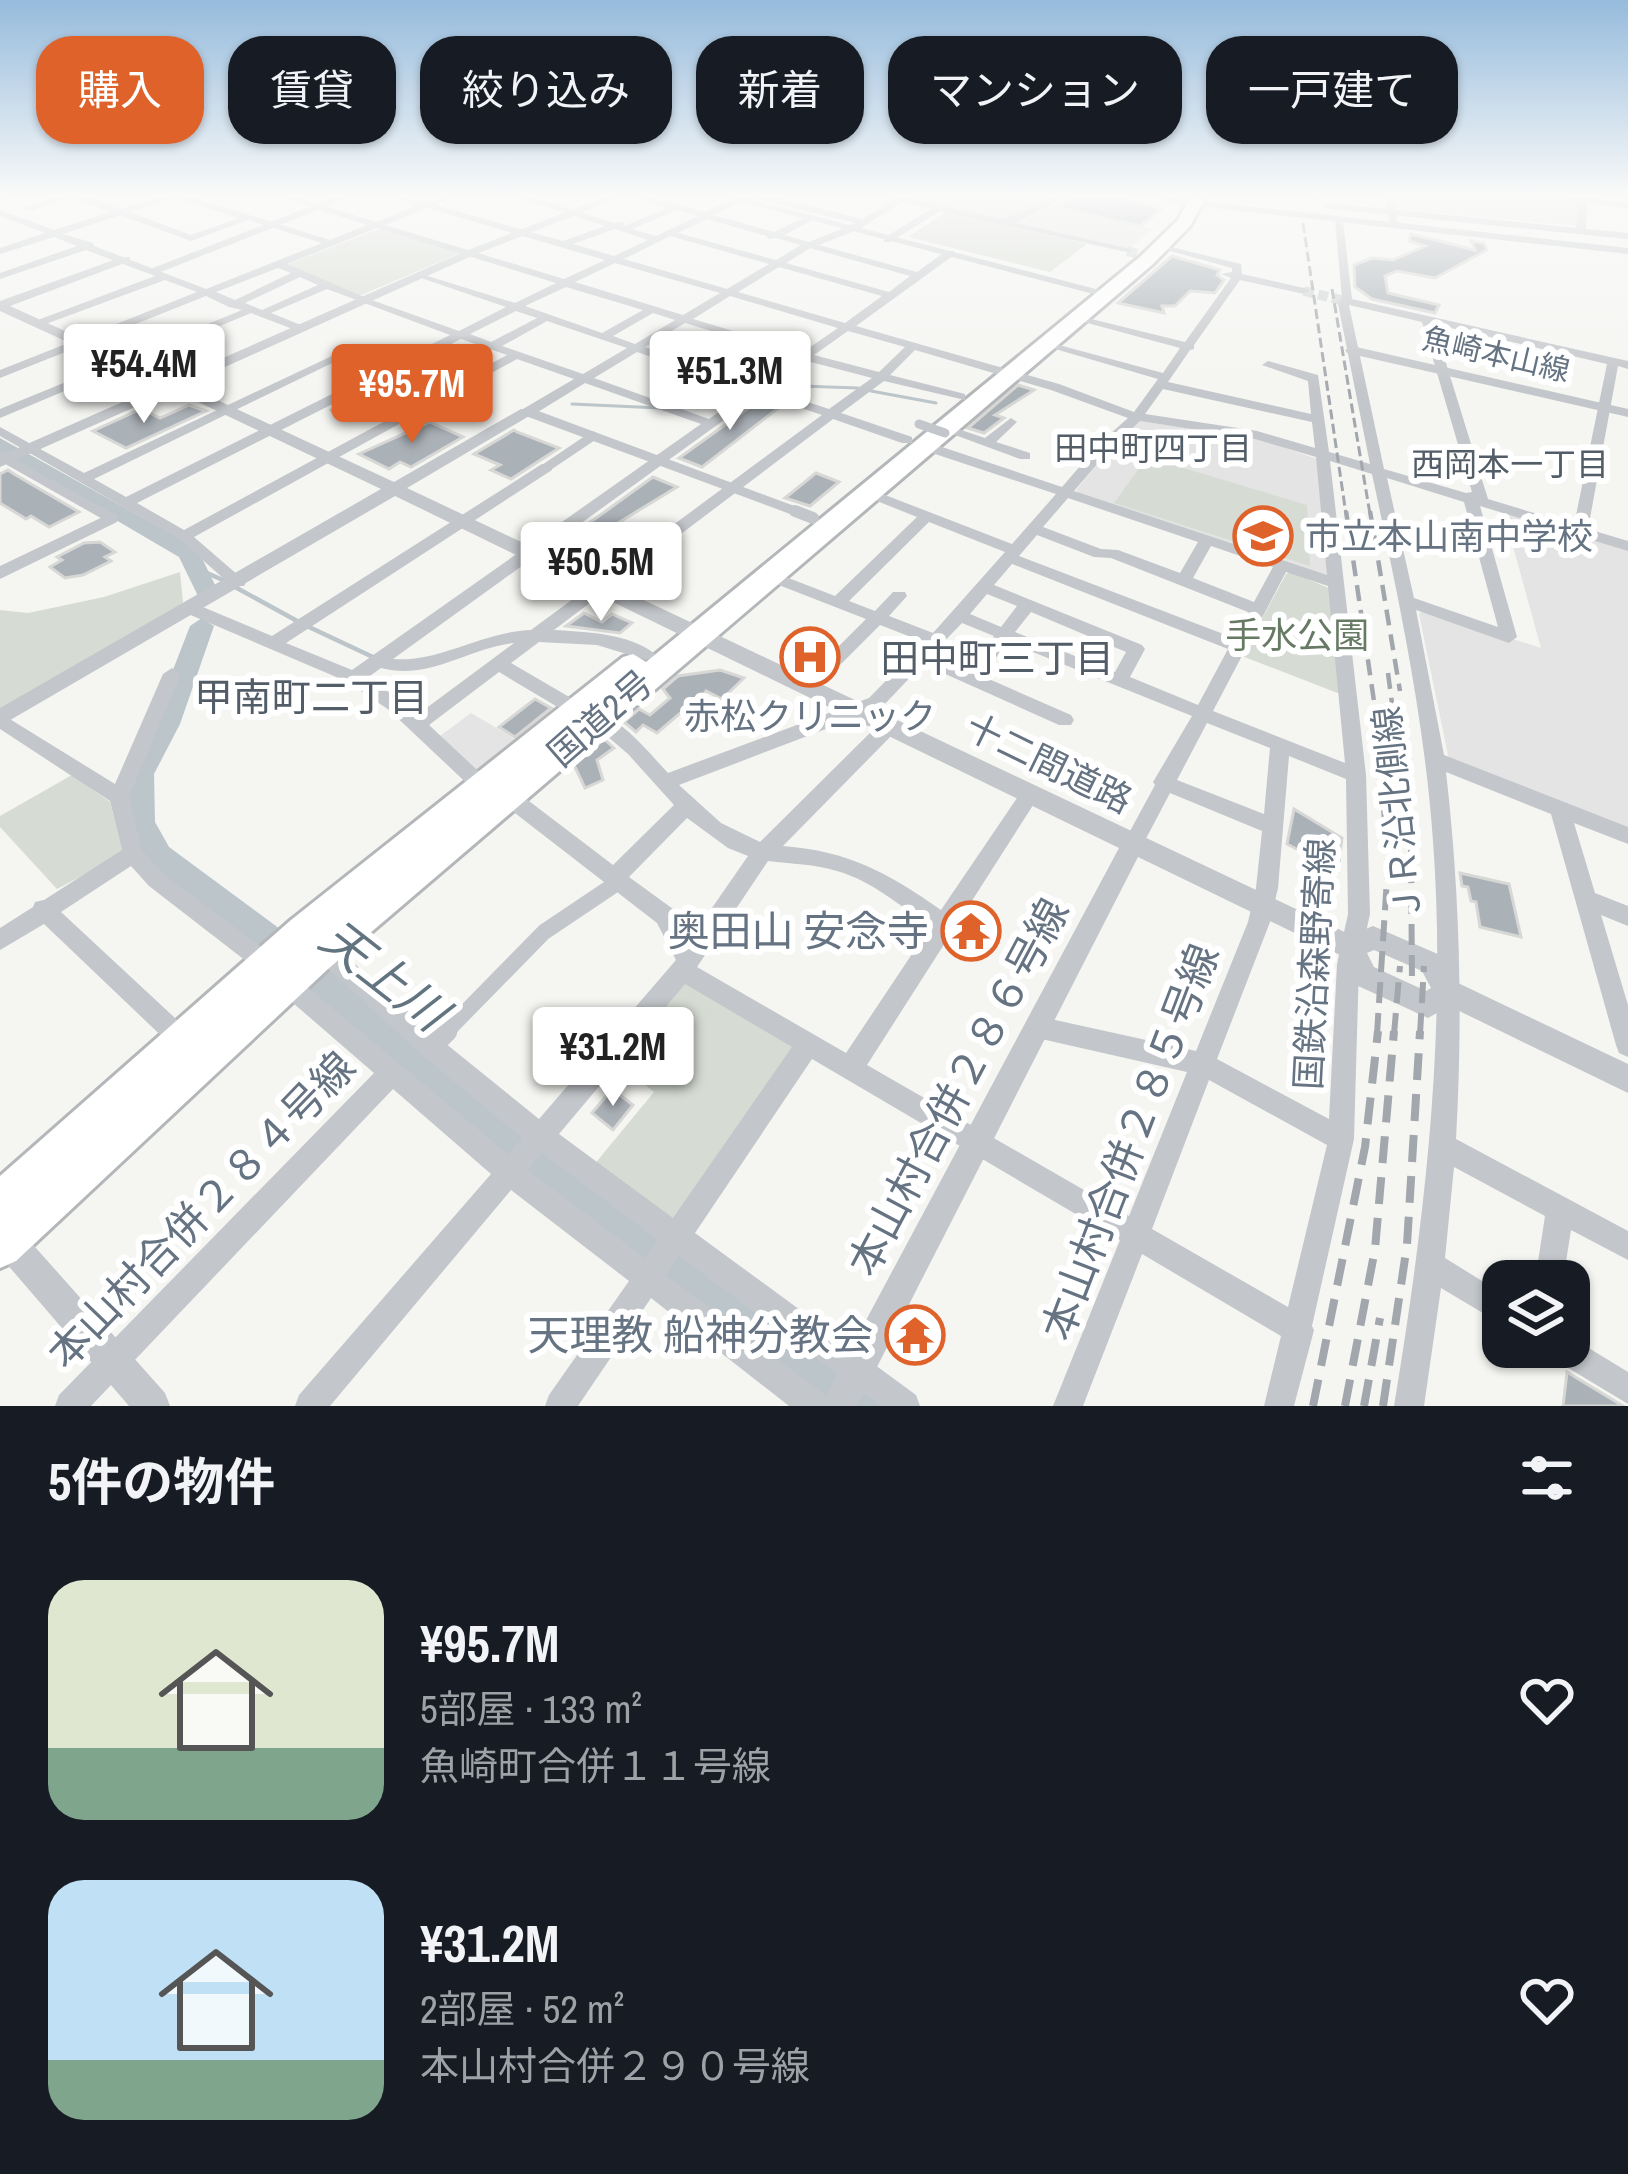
<!DOCTYPE html>
<html lang="ja">
<head>
<meta charset="utf-8">
<style>
	body { margin:0; font-family:"Archivo Narrow","Noto Sans JP",sans-serif; background:#242831; color:#f1f3f6; height:100vh; display:flex; flex-direction:column; font-size:45px; white-space:nowrap }
	* { box-sizing:border-box; margin:0 }
	p { font-size:39px; color:#9ea1a6 }
	.icon { flex:none; width:66px; height:66px; fill:none; stroke:currentColor; stroke-width:2; stroke-linecap:round; stroke-linejoin:round }
	.map { position:relative; height:1406px; overflow:hidden }
	.panel { display:flex; flex-direction:column; background:#171b24; flex:1 }
	.panel>* { flex:none }
	.guide { position:absolute; left:36px; top:36px; width:1557px; height:108px; display:flex; gap:24px }
	.tools { position:absolute; left:1482px; top:1260px; display:grid; gap:24px }
	.tools a { display:grid; place-items:center; width:108px; height:108px; border-radius:24px; background:#171b24; box-shadow:0 3px 9px #0004; font-size:60px }
	.price { position:absolute; translate:-50% -102px; padding:0 27px; border-radius:12px; background:#fff; color:#222; font-size:39px; line-height:78px; filter:drop-shadow(0 3px 6px #0008) }
	.price::after { content:''; position:absolute; left:50%; top:72px; width:36px; height:27px; margin-left:-18px; background:inherit; clip-path:polygon(0 0,100% 0,50% 100%) }
	.price.current { background:#de622a; color:#fff }
	ul { padding:0; list-style:none }
	li { display:flex; align-items:center; gap:36px; height:300px; padding:0 48px }
	li span { display:grid; place-items:center; flex:none; width:336px; height:240px; border-radius:36px; color:#555 }
	li>.icon { margin-inline-start:auto }
	span .icon { width:144px; height:144px; fill:#fffc; stroke-width:1 }
	li b { font-size:51px }
	h2 { display:flex; justify-content:space-between; align-items:center; height:144px; padding:0 48px; font-size:51px }
	.tag { padding:0 42px; border-radius:36px; background:#171b24; box-shadow:0 3px 9px #0004; font-size:42px; line-height:108px }
	.tag.current { background:#de622a; color:#fff }
	.map>svg:first-child { display:block }
	.built { fill:#e3e4e3 }
	.green { fill:#d6dcd3 }
	.lines { fill:none; stroke-linecap:round; stroke-linejoin:round }
	.stream-far1 { stroke:#bcc5ca; stroke-width:3 }
	.stream { stroke:#bcc5ca; stroke-width:4.5 }
	.river { fill:#bcc5ca; fill-rule:evenodd }
	.building { fill:#aab1b7; stroke:#d7d7d5; stroke-width:3 }
	.minor-tunnel { stroke:#d1d4d6; stroke-width:10; stroke-dasharray:10 4.5; stroke-linecap:butt }
	.trunk-casing { stroke:#b4b7ba; stroke-width:6 }
	.pedestrian-far3 { stroke:#c3c6ca; stroke-width:9 }
	.pedestrian-far2 { stroke:#c3c6ca; stroke-width:12 }
	.pedestrian-far1 { stroke:#c3c6ca; stroke-width:16 }
	.pedestrian { stroke:#c3c6ca; stroke-width:21 }
	.minor { fill:#c3c6ca; fill-rule:evenodd }
	.tertiary { fill:#c3c6ca; fill-rule:evenodd }
	.trunk { fill:#fff; fill-rule:evenodd }
	.tram { stroke:#a2a7ad; stroke-width:3 }
	.rail-far3 { stroke:#a2a7ad; stroke-width:3; stroke-dasharray:10 4.5; stroke-linecap:butt }
	.rail-far2 { stroke:#a2a7ad; stroke-width:4.5; stroke-dasharray:16 9; stroke-linecap:butt }
	.rail-far1 { stroke:#a2a7ad; stroke-width:6; stroke-dasharray:21 10; stroke-linecap:butt }
	.rail { stroke:#a2a7ad; stroke-width:8; stroke-dasharray:27 14; stroke-linecap:butt }
	.pedestrian-bridge { stroke:#c3c6ca; stroke-width:9 }
	.labels { text-anchor:middle; stroke-width:12; stroke-linejoin:round; paint-order:stroke }
	.far-street-label { font-size:30px; fill:#657382; stroke:#fff }
	.far-neighbourhood-label { font-size:33px; fill:#535d68; stroke:#fff }
	.poi-label { font-size:36px; fill:#657382; stroke:#fff; text-anchor:start }
	.park-label { font-size:36px; fill:#667a64; stroke:#fff }
	.street-label { font-size:36px; fill:#657382; stroke:#fff }
	.neighbourhood-label { font-size:39px; fill:#535d68; stroke:#fff }
	.near-poi-label { font-size:42px; fill:#657382; stroke:#fff; text-anchor:end }
	.near-street-label { font-size:42px; fill:#657382; stroke:#fff }
	.near-water-label { font-size:48px; font-style:italic; fill:#61747f; stroke:#fff }
</style>
</head>
<body>
<div class="map">
<svg width="1628" height="1406" viewBox="0 0 1628 1406">
	<rect width="100%" height="100%" fill="#f5f5f2"/>
	<g class="built">
		<polygon points="895,195 1060,195 1012,219 992,219"/>
		<polygon points="1393,195 1533,195 1573,200 1578,202 1578,226 1397,209"/>
		<polygon points="1047,207 1152,229 1128,250 1015,224"/>
		<polygon points="1140,421 1262,440 1317,459 1329,576 1081,496 1076,490 1110,448"/>
		<polygon points="1503,510 1628,551 1628,830 1449,760 1419,614 1423,610 1541,648"/>
		<polygon points="471,713 515,739 476,770 436,739"/>
	</g>
	<g class="green">
		<polygon points="946,212 1087,244 1050,272 908,237"/>
		<polygon points="384,227 460,253 359,296 286,265"/>
		<polygon points="1147,457 1307,505 1310,566 1114,503"/>
		<polygon points="180,572 183,602 177,611 0,709 0,610 28,613 104,597"/>
		<polygon points="1291,572 1331,589 1340,694 1242,656 1286,574"/>
		<polygon points="72,775 110,802 123,854 57,889 0,827 0,816"/>
		<polygon points="689,982 791,1042 793,1053 677,1218 666,1222 593,1166 654,1092 615,1060 678,984"/>
	</g>
	<g class="lines">
		<g class="stream-far1">
			<polyline points="772,385 858,388"/>
			<polyline points="871,391 936,403"/>
			<polyline points="572,404 660,408"/>
			<polyline points="665,404 708,390 736,393 750,389"/>
		</g>
		<g class="stream">
			<polyline points="198,569 225,581"/>
			<polyline points="235,587 299,622"/>
			<polyline points="309,627 375,658"/>
		</g>
		<g class="river">
			<polygon points="0,438 197,548 218,591 214,596 198,596 179,557 0,452"/>
			<polygon points="202,618 214,626 180,724 154,774 155,822 169,847 326,963 559,1151 879,1390 886,1406 826,1406 531,1179 302,985 147,865 125,823 126,774 152,724 190,626"/>
		</g>
	</g>
	<g class="building">
		<polygon points="1076,195 1117,198 1162,208 1141,226 1057,207"/>
		<polygon points="1411,234 1475,250 1471,241 1484,243 1487,250 1435,278 1397,271 1385,276 1388,293 1439,305 1435,313 1372,299 1355,287 1354,265 1372,258 1393,260 1425,246 1409,241"/>
		<polygon points="1172,256 1220,270 1217,275 1224,280 1215,293 1190,291 1175,306 1162,306 1164,313 1118,303"/>
		<polygon points="1018,385 1034,390 995,415 1004,418 984,433 968,428"/>
		<polygon points="379,389 399,395 407,404 335,415 331,410"/>
		<polygon points="761,399 781,406 702,467 679,458"/>
		<polygon points="189,405 206,411 126,448 93,431 141,409 160,418"/>
		<polygon points="430,422 463,437 411,467 400,462 389,469 359,454"/>
		<polygon points="514,430 517,432 559,448 511,479 491,470 500,465 474,454"/>
		<polygon points="8,470 14,474 79,512 49,527 31,516 26,519 0,503 0,474"/>
		<polygon points="816,473 839,482 810,506 785,498"/>
		<polygon points="653,477 677,487 618,523 625,526 615,533 624,537 592,564 556,547"/>
		<polygon points="100,542 115,552 105,557 111,561 83,575 65,578 50,567 62,560 57,557 84,543"/>
		<polygon points="584,613 602,622 612,614 632,623 620,633 566,626"/>
		<polygon points="720,670 744,678 722,699 706,691 695,710 685,709 657,733 643,725 636,732 624,722 639,709 650,715 670,698 663,689 678,676"/>
		<polygon points="535,699 551,708 515,737 499,727"/>
		<polygon points="604,739 614,748 597,760 603,780 585,788 574,765"/>
		<polygon points="1294,809 1342,838 1338,871 1287,844"/>
		<polygon points="1460,873 1509,884 1521,937 1480,927 1476,902 1471,901 1468,887 1462,886"/>
		<polygon points="612,1089 633,1105 613,1130 592,1113"/>
		<polygon points="1567,1372 1623,1406 1563,1406"/>
	</g>
	<g class="lines">
		<g class="minor-tunnel">
			<polyline points="1127,251 1158,259"/>
			<polyline points="1304,291 1345,301"/>
		</g>
		<g class="trunk-casing">
			<polygon id="trunk" points="1192,195 1207,195 1190,226 1153,264 328,969 16,1261 0,1268 0,1176 291,920 623,657 633,654 646,662 1141,256 1178,220"/>
		</g>
		<g class="pedestrian-far3">
			<polyline points="528,412 803,514"/>
			<polyline points="547,467 593,436"/>
		</g>
		<polyline class="pedestrian-far2" points="795,511 813,518"/>
		<polyline class="pedestrian-far1" points="444,1034 544,932 614,885 616,876"/>
		<polyline class="pedestrian" points="431,1047 447,1031"/>
		<g class="minor">
			<polygon points="2,195 17,195 0,202"/>
			<path d="M60,195H83L121,209L164,195H186L330,240L367,225L274,195H289L376,222L418,205L388,195C401,195 415,203 427,202C437,201 445,195 456,195L435,205L563,241L605,226L510,195H525L614,223L623,222L624,226L667,208L629,195H644L705,212L741,195H765L863,219L893,200L888,199V195H896L1000,219C1024,216 1043,195 1068,195L1016,223L1131,249V253L940,211L890,242H884V238L931,209L902,202L859,229L819,245L917,272L946,251H954V255L856,326L1059,384L1134,412L1158,379L1038,344L1044,341L1163,373L1180,348L1069,318L1075,315L1185,342L1231,278L1221,274L1232,272V268L1159,248V244L1241,264L1242,274L1308,289L1309,291L1304,294L1240,280L1194,345V349L1190,350L1168,382L1311,414L1308,381L1262,365L1268,361L1318,375L1329,452L1370,464L1338,304L1342,298L1335,220L1343,222L1352,299L1628,361V369L1618,366L1588,529L1628,541V551L1480,506L1517,637L1509,643L1416,610L1444,755L1628,827V844L1574,823L1595,893L1628,906V926L1601,915L1628,1005V1057L1619,1053L1616,1045L1551,814L1446,772C1460,894 1463,1016 1456,1139L1628,1231V1260L1571,1230L1563,1281H1535L1545,1216L1454,1167L1445,1258L1503,1294V1325L1441,1288L1424,1406H1394C1425,1219 1447,1031 1433,841C1424,715 1398,596 1372,474L1330,461L1366,775L1370,914L1359,964L1354,1139L1312,1326L1314,1330L1294,1406H1264L1281,1336L1142,1254L1083,1406H1053L1120,1240L812,1059L695,1233L916,1395L920,1406H880L679,1256L666,1275L825,1395L829,1406H789L651,1298L578,1406H545L549,1395L629,1281L511,1190L330,1406H295L299,1395L491,1174L393,1089L91,1406H55L59,1395L374,1073L278,990L274,983L278,976L286,972L294,976L508,1154L522,1138L422,1055L315,957L312,950L315,943L323,940L331,943L440,1039L539,1119L676,960L657,923L511,810L476,792L389,710L348,682L186,613L184,609L186,605H198L272,636L542,464H552V470L286,643L352,670L701,424L585,383L533,415H523V409L574,379L517,359L194,537L246,582L244,586H232L179,539L0,436V427L84,473L351,347L361,349L94,479L126,497L450,335L327,289L271,313L306,327V331H298L251,313L0,418V409L242,310L229,307L206,296L0,378V370L197,292L165,280L43,325H35V321L155,276L86,250L0,279V273L77,246L54,237L0,254V248L45,233L0,216V210L54,230L111,212L72,198L29,211L24,208ZM751,197L752,198L856,223L809,242L784,235L811,221V217H805L774,232L714,215ZM175,198L239,218L191,235L129,212ZM427,208L605,260L564,279L385,225ZM677,210L698,216L656,236L632,229ZM120,215L191,241L248,220L322,243L206,289L94,246L93,243L63,234ZM707,219L767,236L768,239L776,238L801,245L776,260L678,233ZM377,228L556,283L515,303L418,273V277L506,307L459,331L369,299L287,264ZM615,229L648,240L614,256L573,244ZM670,236L769,264L727,289L624,259ZM810,248L910,276L889,292L786,263ZM615,263L720,293L683,315L575,282ZM779,267L882,296L845,323L738,292ZM278,268L291,273L235,300L216,292ZM300,277L318,285L262,310L245,303ZM566,287L643,310L602,333L525,306ZM730,296L838,328L803,352L693,319ZM1349,305L1422,322L1472,492L1466,493L1384,469ZM516,311L537,318L491,342L470,334ZM653,313L675,320L635,344L613,336ZM547,321L627,348L583,374L502,346ZM685,323L796,357L757,385L645,347ZM1434,324L1607,364L1574,525L1488,499ZM848,331L905,347L879,372L814,355ZM461,339L507,355L184,530L137,503ZM915,350L1051,390L1128,418L1100,443L1062,487L927,442H917V448L1056,494L1012,544L867,488L862,489V495L917,517L835,596L773,572H761L759,575L761,578L866,619L802,683L799,687L802,691H814L880,625L924,642L869,698L668,773C651,755 617,712 593,714L590,719L593,724L628,754L674,805L613,865L525,798L490,782L429,725L499,672L571,715H583L586,710L583,705L511,663L539,642L597,645L646,660L652,658L655,654C629,633 586,632 554,630L833,419L902,443H912V437L841,413L884,381L965,400V394L890,375ZM637,352L749,390L709,419L594,378ZM807,361L872,378L829,409L768,389ZM1163,389L1312,422L1315,448L1257,431L1145,414ZM760,394L822,415L531,630C480,632 439,663 393,659ZM1140,421L1255,439L1316,457L1327,575L1074,491L1110,449ZM1387,478L1464,502L1498,627L1414,598ZM1068,498L1198,542L1180,573L1118,550L1101,549L1043,527ZM929,522L1005,552L933,633L889,616L907,596L905,592H893L875,611L849,601ZM1037,535L1094,557L1111,558L1248,612L1234,638L1019,556ZM1211,546L1273,567L1254,602L1193,578ZM1012,564L1228,649L1198,705L1130,677L1145,649L1142,645L994,585ZM1286,572L1328,586L1345,763L1213,711ZM987,594L1017,606L1001,627L970,614ZM1031,612L1126,652L1115,672L1015,632ZM962,623L994,636L968,670L932,654ZM1008,642L1192,716L1153,782L1155,785L1123,844L1126,850L1133,852L1140,850L1170,793L1262,831L1256,888L1248,922L1196,1051L1037,1016L1029,1019L1025,1027L1029,1035L1037,1038L1187,1072L1129,1216L867,1065L1037,799L1040,794L1037,789L1030,786L1023,789L941,910C888,873 849,851 783,846L896,731L898,726L896,721H882L760,842L721,823L679,785L881,708L923,664L1059,725H1071L1074,720L1071,715L982,676ZM514,643L417,715L401,700L367,678L381,668C429,681 468,648 514,643ZM1207,723L1270,748L1264,814L1177,780ZM1289,756L1346,779L1348,914L1337,964L1329,1119L1217,1059L1270,922L1278,888ZM687,818L728,848L748,856L689,941L673,909L629,877ZM768,861C791,864 815,864 837,871C872,881 901,906 930,927L846,1053L697,967ZM685,984L792,1047L673,1218L559,1134ZM1209,1080L1327,1145L1288,1307L1152,1229ZM542,1153L658,1240L645,1258L528,1170Z"/>
			<polygon points="1144,195 1163,195 1187,202 1182,205"/>
			<polygon points="1385,195 1394,195 1398,229 1390,227"/>
			<polygon points="1542,195 1587,195 1587,198 1628,203 1628,209 1587,203 1586,230 1581,233 1576,230 1578,202"/>
			<polygon points="1011,418 1017,422 996,442 1030,453 1030,459 1020,459 936,428 943,424 985,438"/>
			<polygon points="0,451 116,515 118,518 116,521 106,521 0,461"/>
			<polygon points="172,668 181,674 129,797 142,850 163,874 275,957 278,964 275,971 267,974 259,971 149,886 131,866 61,912 189,1031 193,1039 189,1047 181,1051 173,1047 44,924 0,950 0,928 33,907 35,902 44,900 122,850 110,801 0,729 0,713 115,784 163,674"/>
			<polygon points="1569,1336 1628,1372 1628,1404 1550,1357 1545,1347 1569,1347"/>
		</g>
		<g class="tertiary">
			<polygon points="340,195 356,195 158,273 148,270"/>
			<path d="M610,195H626L476,254L185,385L394,482L521,409H531V415L407,488L1351,935L1373,926L1440,955L1458,983L1628,1064V1093L1449,1006L1428,1018L1356,985L1342,956L1138,857L857,1406H820L1119,848L395,496L0,726V708L381,489L173,390L0,467V456L161,385L0,311V301L122,257H130V261L10,306L173,380L468,250ZM1374,950L1422,971L1431,988L1426,991L1374,967L1367,953Z"/>
			<polygon points="715,195 734,195 1111,293 1105,297"/>
			<polygon points="1182,199 1628,248 1628,254 1178,204"/>
			<polygon points="1327,203 1628,233 1628,239 1323,208"/>
			<polygon points="1352,346 1628,409 1628,417 1347,353 1345,350"/>
			<polygon points="111,513 117,514 117,522 0,579 0,566"/>
			<polygon points="0,1215 11,1220 165,1393 170,1406 129,1406 0,1256"/>
		</g>
		<use href="#trunk" class="trunk"/>
		<polyline class="tram" points="1223,195 1253,195"/>
		<g class="rail-far3">
			<polyline points="1317,195 1318,202"/>
			<polyline points="1303,223 1346,514"/>
			<polyline points="1332,289 1370,514"/>
		</g>
		<g class="rail-far2">
			<polyline points="1346,511 1380,742"/>
			<polyline points="1370,511 1400,691"/>
			<polyline points="1388,673 1397,742"/>
		</g>
		<g class="rail-far1">
			<polyline points="1397,739 1411,848 1412,984"/>
			<polyline points="1377,1034 1388,863 1379,739"/>
			<polyline points="1394,1034 1400,966"/>
			<polyline points="1420,1034 1424,966"/>
		</g>
		<g class="rail">
			<polyline points="1313,1406 1365,1147 1378,1031"/>
			<polyline points="1345,1406 1375,1249 1394,1031"/>
			<polyline points="1364,1406 1380,1318"/>
			<polyline points="1383,1406 1407,1245 1420,1031"/>
		</g>
		<polyline class="pedestrian-bridge" points="919,424 945,433"/>
	</g>
	<linearGradient id="sky" x2="0" y2="1"><stop stop-color="#96bbdc"/><stop offset="0.5" stop-color="#fafaf9"/><stop offset="1" stop-color="#fafaf9" stop-opacity="0"/></linearGradient>
	<rect width="1628" height="392" fill="url(#sky)"/>
	<defs>
		<g id="school-ring" transform="scale(3)"><circle r="9.5" fill="#fff" stroke="#de622a" stroke-width="1.5"/><path d="M0-5L7-2L0 1L-7-2ZM-4 1L0 2.5L4 1V4Q0 6-4 4Z" fill="#de622a"/></g>
		<g id="hospital-ring" transform="scale(3)"><circle r="9.5" fill="#fff" stroke="#de622a" stroke-width="1.5"/><path d="M-5-5h3v3.5h4V-5h3V5h-3V1.5h-4V5h-3Z" fill="#de622a"/></g>
		<g id="temple-ring" transform="scale(3)"><circle r="9.5" fill="#fff" stroke="#de622a" stroke-width="1.5"/><path d="M0-6L5-2H3V0L6.5 2.5H4V6H1.5V3h-3V6H-4V2.5H-6.5L-3 0V-2H-5Z" fill="#de622a"/></g>
	</defs>
	<g fill-rule="evenodd">
		<use href="#school-ring" x="1263" y="536"/>
		<use href="#hospital-ring" x="810" y="657"/>
		<use href="#temple-ring" x="971" y="931"/>
		<use href="#temple-ring" x="915" y="1335"/>
	</g>
	<g class="labels">
		<g class="far-street-label">
			<text transform="translate(1496 355) rotate(13)" y="10">魚崎本山線</text>
		</g>
		<g class="far-neighbourhood-label">
			<text x="1153" y="460">田中町四丁目</text>
			<text x="1510" y="476">西岡本一丁目</text>
		</g>
		<g class="poi-label">
			<text x="1305" y="549">市立本山南中学校</text>
			<text x="810" y="729" text-anchor="middle">赤松クリニック</text>
		</g>
		<g class="park-label">
			<text x="1297" y="648">手水公園</text>
		</g>
		<g class="street-label">
			<text transform="translate(600 718) rotate(-41)" y="13">国道2号</text>
			<text transform="translate(1049 763) rotate(26)" y="13">十二間道路</text>
			<text transform="translate(1397 814) rotate(-96)" y="13">ＪＲ沿北側線</text>
			<text transform="translate(1314 964) rotate(-87)" y="13">国鉄沿森野寄線</text>
		</g>
		<g class="neighbourhood-label">
			<text x="997" y="672">田中町三丁目</text>
			<text x="311" y="711">甲南町二丁目</text>
		</g>
		<g class="near-poi-label">
			<text x="929" y="946">奥田山 安念寺</text>
			<text x="873" y="1350">天理教 船神分教会</text>
		</g>
		<g class="near-street-label">
			<text transform="translate(958 1087) rotate(-62)" y="15">本山村合併２８６号線</text>
			<text transform="translate(1130 1142) rotate(-69)" y="15">本山村合併２８５号線</text>
			<text transform="translate(201 1210) rotate(-46)" y="15">本山村合併２８４号線</text>
		</g>
		<g class="near-water-label">
			<text transform="translate(384 975) rotate(38)" y="17">天上川</text>
		</g>
	</g>
</svg>
<div class="tools">
<a><svg class="icon" aria-label="layers" viewBox="0 0 24 24"><path d="M12 4l9 5-9 5-9-5zM3 14l9 5 9-5"/></svg></a>
</div>
<b class="price" style="left:144px;top:426px">¥54.4M</b>
<b class="price" style="left:730px;top:433px">¥51.3M</b>
<b class="price current" style="left:412px;top:446px">¥95.7M</b>
<b class="price" style="left:601px;top:624px">¥50.5M</b>
<b class="price" style="left:613px;top:1109px">¥31.2M</b>
<div class="guide">
<a class="tag current">購入</a>
<a class="tag">賃貸</a>
<a class="tag">絞り込み</a>
<a class="tag">新着</a>
<a class="tag">マンション</a>
<a class="tag">一戸建て</a>
</div>
</div>
<section class="panel">
<h2>5件の物件<svg class="icon" aria-label="filters" viewBox="0 0 24 24"><path d="M4 7h16M4 17h16"/><circle cx="9" cy="7" r="2"/><circle cx="15" cy="17" r="2"/></svg></h2>
<ul>
<li><span style="background:linear-gradient(#dfe7d0 70%,#7fa58c 0)"><svg class="icon" aria-label="home" viewBox="0 0 24 24"><path d="M3 11l9-7 9 7M6 9v11h12V9"/></svg></span><div><b>¥95.7M</b><p>5部屋 · 133 m²</p><p>魚崎町合併１１号線</p></div><svg class="icon" aria-label="heart" viewBox="0 0 24 24"><path d="M12 20l-8-8c-3-5 5-10 8-4 3-6 11-1 8 4z"/></svg></li>
<li><span style="background:linear-gradient(#bfe0f5 75%,#7fa58c 0)"><svg class="icon" aria-label="home" viewBox="0 0 24 24"><path d="M3 11l9-7 9 7M6 9v11h12V9"/></svg></span><div><b>¥31.2M</b><p>2部屋 · 52 m²</p><p>本山村合併２９０号線</p></div><svg class="icon" aria-label="heart" viewBox="0 0 24 24"><path d="M12 20l-8-8c-3-5 5-10 8-4 3-6 11-1 8 4z"/></svg></li>
</ul>
</section>
</body>
</html>
